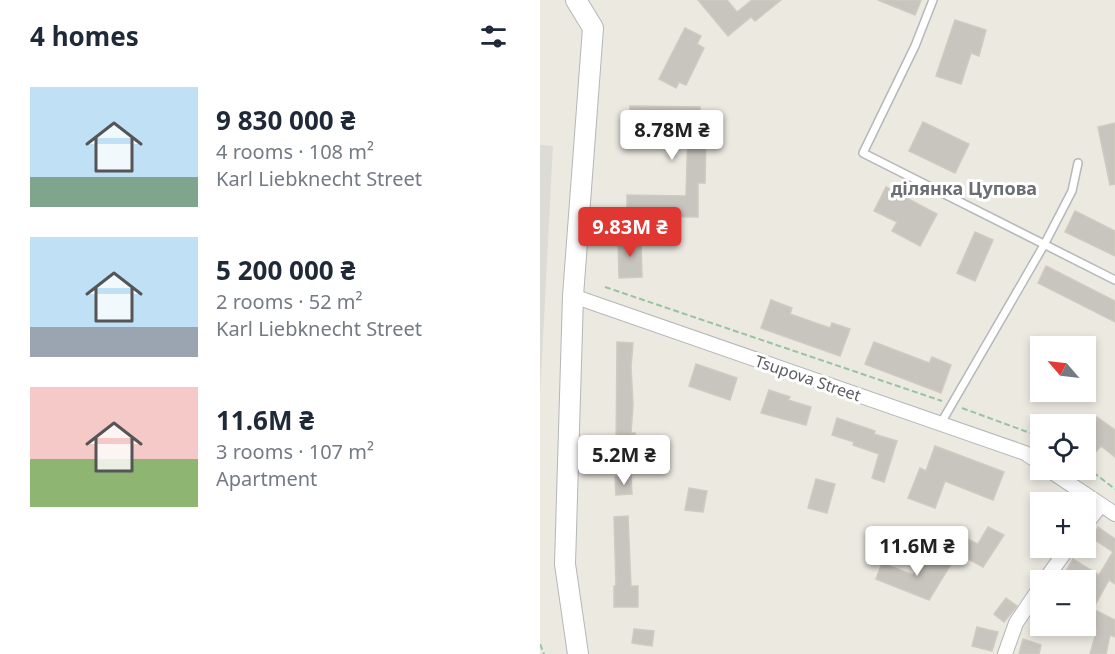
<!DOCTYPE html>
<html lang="en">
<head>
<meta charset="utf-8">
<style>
	body { margin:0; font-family:"Noto Sans",sans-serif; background:#f2f2f3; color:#1f2937; height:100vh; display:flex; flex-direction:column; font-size:22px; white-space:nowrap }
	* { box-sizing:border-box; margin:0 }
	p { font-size:20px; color:#747a83 }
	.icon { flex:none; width:33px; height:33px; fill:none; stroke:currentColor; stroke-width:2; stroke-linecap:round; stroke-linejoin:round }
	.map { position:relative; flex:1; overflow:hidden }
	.details { display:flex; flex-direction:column; background:#fff; width:540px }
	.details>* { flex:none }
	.needle { width:39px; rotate:298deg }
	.buttons { position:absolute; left:490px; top:336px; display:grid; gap:12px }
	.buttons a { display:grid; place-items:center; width:66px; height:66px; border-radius:0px; background:#fff; box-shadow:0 3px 9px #0003; font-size:30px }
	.price { position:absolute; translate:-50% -51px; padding:0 14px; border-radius:6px; background:#fff; color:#222; font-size:20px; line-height:39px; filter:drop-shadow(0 2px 3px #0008) }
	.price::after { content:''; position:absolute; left:50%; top:36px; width:18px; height:14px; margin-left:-9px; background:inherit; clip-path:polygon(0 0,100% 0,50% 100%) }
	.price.active { background:#e13732; color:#fff }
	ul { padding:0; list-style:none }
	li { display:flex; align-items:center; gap:18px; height:150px; padding:0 30px }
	li span { display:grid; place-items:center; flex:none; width:168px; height:120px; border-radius:0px; color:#555 }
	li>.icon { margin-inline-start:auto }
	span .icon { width:72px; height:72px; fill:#fffc; stroke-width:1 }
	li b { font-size:26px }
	h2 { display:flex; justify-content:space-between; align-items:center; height:72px; padding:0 30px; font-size:26px }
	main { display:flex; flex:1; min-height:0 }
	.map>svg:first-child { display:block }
	.industrial { fill:#dddbd6 }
	.building { fill:#c8c4be; stroke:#d0cac0; stroke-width:1.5 }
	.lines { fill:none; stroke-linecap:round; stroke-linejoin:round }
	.lane-casing { stroke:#b4b7bb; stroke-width:10 }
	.street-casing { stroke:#b4b7bb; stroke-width:16 }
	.secondary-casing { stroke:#b3b6bb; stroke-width:22 }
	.path { stroke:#98c3a2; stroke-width:2; stroke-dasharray:6 3; stroke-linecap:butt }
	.lane { stroke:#fff; stroke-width:7 }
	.street { stroke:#fff; stroke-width:14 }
	.secondary { stroke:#fff; stroke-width:20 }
	.labels { text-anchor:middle; stroke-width:6; stroke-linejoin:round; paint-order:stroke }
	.street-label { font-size:16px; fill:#5a5d61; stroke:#fff }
	.neighbourhood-label { font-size:18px; font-weight:bold; fill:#6b6f73; stroke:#fff }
</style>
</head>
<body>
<main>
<section class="details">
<h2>4 homes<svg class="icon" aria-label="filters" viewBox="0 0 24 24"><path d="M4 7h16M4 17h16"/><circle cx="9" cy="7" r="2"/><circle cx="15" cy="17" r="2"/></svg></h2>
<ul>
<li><span style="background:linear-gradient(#bfe0f5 75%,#7fa58c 0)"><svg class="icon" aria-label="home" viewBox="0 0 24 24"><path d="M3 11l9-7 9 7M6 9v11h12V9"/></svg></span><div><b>9 830 000 ₴</b><p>4 rooms · 108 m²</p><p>Karl Liebknecht Street</p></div></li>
<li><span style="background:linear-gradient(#bfe0f5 75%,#9aa5b1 0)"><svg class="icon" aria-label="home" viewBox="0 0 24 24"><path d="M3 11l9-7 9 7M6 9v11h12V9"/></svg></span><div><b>5 200 000 ₴</b><p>2 rooms · 52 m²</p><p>Karl Liebknecht Street</p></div></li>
<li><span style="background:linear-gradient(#f6c9c9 60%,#8fb573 0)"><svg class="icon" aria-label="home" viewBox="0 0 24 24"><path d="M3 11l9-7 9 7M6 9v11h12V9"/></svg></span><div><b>11.6M ₴</b><p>3 rooms · 107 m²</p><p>Apartment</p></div></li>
</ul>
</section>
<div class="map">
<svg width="575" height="654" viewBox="0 0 575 654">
	<rect width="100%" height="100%" fill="#ece9e1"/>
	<polygon class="industrial" points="0,145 13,146 0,395"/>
	<g class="building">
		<polygon points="158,0 187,0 197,12 212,0 241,0 215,21 211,17 188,36"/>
		<polygon points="338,0 381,0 375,15"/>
		<polygon points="415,20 446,30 439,56 431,53 421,84 396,76"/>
		<polygon points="145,28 161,36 157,44 164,48 146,85 139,82 136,88 119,79"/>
		<polygon points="90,106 160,107 159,136 166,136 165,183 158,183 158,217 87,216 87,195 146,196 148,129 90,128"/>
		<polygon points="383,122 429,144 415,173 369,151"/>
		<polygon points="575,123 575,184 570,185 558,127"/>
		<polygon points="346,187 397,214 380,246 352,231 357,222 334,211"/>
		<polygon points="535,211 575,231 575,256 525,232"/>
		<polygon points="435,232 453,240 435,281 417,273"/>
		<polygon points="101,239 102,277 79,278 78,240"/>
		<polygon points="506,266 575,301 575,322 498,283"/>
		<polygon points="231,300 252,308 250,314 290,328 292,323 310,329 300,356 221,328"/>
		<polygon points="77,342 93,343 91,367 93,405 91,433 95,433 94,457 76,456"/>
		<polygon points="334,342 389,363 392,357 411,365 401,393 325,364"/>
		<polygon points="156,364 197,378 190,400 149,386"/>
		<polygon points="229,390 250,397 248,400 271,407 266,425 221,413"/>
		<polygon points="546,417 553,423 557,417 575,430 575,457 561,446 554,454 546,448"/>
		<polygon points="297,418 335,431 334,434 357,441 344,482 332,478 339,454 313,445 314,442 292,435"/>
		<polygon points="395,446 464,472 453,500 405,481 395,508 368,498 380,468 386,471"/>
		<polygon points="91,476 92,494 76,495 75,477"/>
		<polygon points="276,479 295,484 287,513 268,508"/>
		<polygon points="149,488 167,491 163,512 145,510"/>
		<polygon points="88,516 91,586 98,586 98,607 74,607 74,586 76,586 74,517"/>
		<polygon points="448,527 464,535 443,567 417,553 425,538 438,544"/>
		<polygon points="558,527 575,539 575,584 569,580 553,609 575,620 575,637 570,635 566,654 550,654 557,629 546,624 546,595 554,580 534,580 524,574 533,559 559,575 573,552 552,538"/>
		<polygon points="391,554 411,564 389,600 336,579 342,563 373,575"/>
		<polygon points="466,598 477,606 464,622 454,614"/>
		<polygon points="437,627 458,632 452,651 432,646"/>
		<polygon points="94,629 114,631 112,646 92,643"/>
		<polygon points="483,639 501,645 499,654 479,654"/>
	</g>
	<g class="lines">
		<g class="lane-casing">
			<g id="lane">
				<polyline points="393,0 375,46 323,153 575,280"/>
				<polyline points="401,423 504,245 532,191 538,163"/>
			</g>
		</g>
		<g class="street-casing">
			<g id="street">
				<polyline points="33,296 485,453 501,464"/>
				<polyline points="509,470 575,514"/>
				<polyline points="546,524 561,505"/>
				<polyline points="505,580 528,548"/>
				<polyline points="465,654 476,623 501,586"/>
			</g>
		</g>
		<g class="secondary-casing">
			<polyline id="secondary" points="36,0 53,28 33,296 25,564 38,654"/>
		</g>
		<g class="path">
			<polyline points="65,287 402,401"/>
			<polyline points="422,408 501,437"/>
			<polyline points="546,467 575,489"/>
			<polyline points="0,644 4,654"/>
		</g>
		<use href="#lane" class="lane"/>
		<use href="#street" class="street"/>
		<use href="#secondary" class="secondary"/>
	</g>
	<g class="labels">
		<g class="street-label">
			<text transform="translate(268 378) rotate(19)" y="6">Tsupova Street</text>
		</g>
		<g class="neighbourhood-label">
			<text x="424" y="195">ділянка Цупова</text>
		</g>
	</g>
</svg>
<div class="buttons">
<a><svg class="needle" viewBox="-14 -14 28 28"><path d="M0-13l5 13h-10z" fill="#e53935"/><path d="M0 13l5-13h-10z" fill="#747a83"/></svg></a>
<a><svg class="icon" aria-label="locate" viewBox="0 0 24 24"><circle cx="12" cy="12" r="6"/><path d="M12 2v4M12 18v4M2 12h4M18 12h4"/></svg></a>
<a>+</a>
<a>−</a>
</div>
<b class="price" style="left:132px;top:161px">8.78M ₴</b>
<b class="price active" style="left:90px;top:258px">9.83M ₴</b>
<b class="price" style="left:84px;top:486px">5.2M ₴</b>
<b class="price" style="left:377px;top:577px">11.6M ₴</b>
</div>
</main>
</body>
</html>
